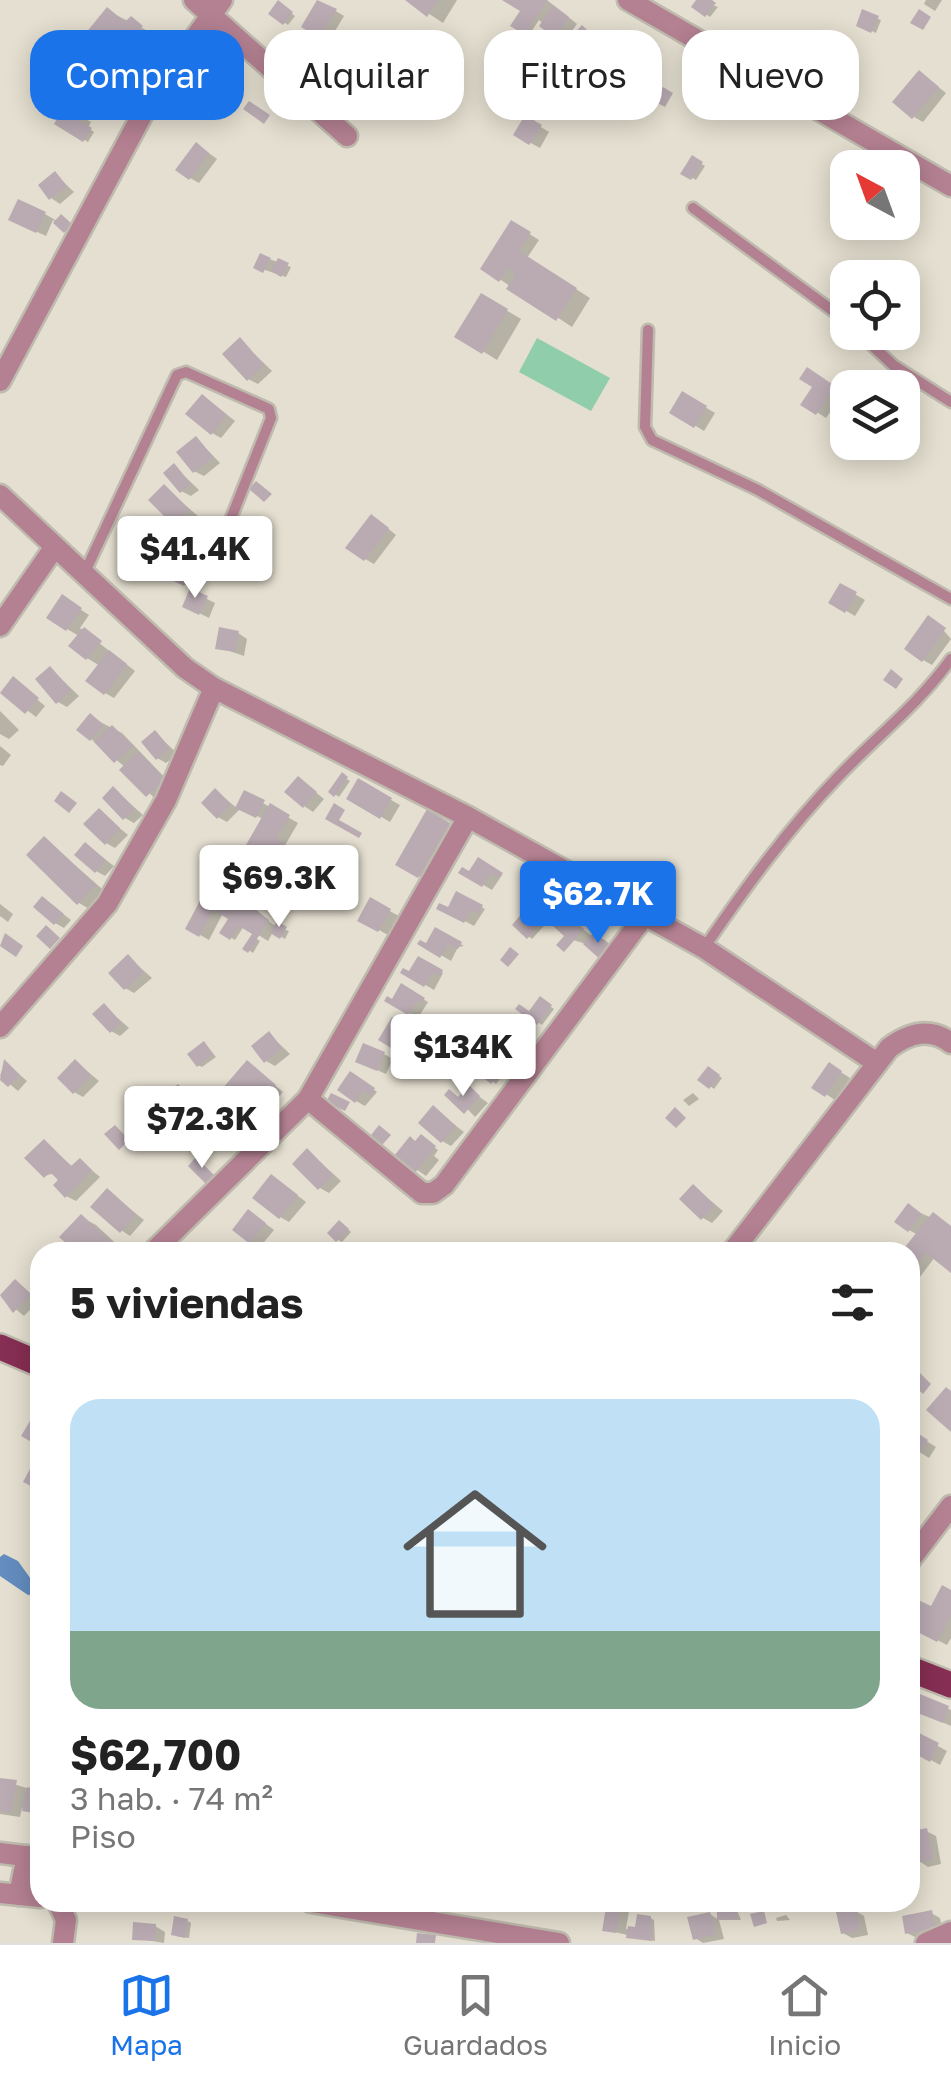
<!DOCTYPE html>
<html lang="es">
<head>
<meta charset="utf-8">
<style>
	body { margin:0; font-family:"Golos Text",sans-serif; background:#f2f2f2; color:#222; height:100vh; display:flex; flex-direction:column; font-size:38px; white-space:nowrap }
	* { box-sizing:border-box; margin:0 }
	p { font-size:32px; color:#767676 }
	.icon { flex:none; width:55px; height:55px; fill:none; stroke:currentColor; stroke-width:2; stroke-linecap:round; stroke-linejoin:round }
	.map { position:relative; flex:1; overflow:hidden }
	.panel { position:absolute; left:30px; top:1242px; width:890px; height:670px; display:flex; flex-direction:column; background:#fff; border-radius:30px; box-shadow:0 5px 25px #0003 }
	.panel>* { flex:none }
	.guide { position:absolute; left:30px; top:30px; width:892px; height:90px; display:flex; gap:20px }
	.needle { width:65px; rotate:319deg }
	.controls { position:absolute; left:830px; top:150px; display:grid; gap:20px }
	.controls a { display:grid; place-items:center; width:90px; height:90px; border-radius:20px; background:#fff; box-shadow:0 5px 25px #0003; font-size:50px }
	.price { position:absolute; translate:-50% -85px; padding:0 22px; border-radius:10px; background:#fff; color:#222; font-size:32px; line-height:65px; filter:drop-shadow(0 2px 5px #0008) }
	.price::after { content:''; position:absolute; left:50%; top:60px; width:30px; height:22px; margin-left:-15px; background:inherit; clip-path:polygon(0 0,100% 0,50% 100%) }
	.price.selected { background:#1a73e8; color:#fff }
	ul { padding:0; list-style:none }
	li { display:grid; align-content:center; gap:20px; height:530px; padding:0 40px }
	li span { display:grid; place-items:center; height:310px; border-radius:30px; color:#555 }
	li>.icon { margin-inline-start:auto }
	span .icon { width:180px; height:180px; fill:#fffc; stroke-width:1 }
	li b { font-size:42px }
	h2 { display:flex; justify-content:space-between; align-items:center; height:120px; padding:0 40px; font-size:42px }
	.tag { padding:0 35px; border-radius:30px; background:#fff; box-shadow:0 5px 25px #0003; font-size:35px; line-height:90px }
	.tag.selected { background:#1a73e8; color:#fff }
	.tab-bar { display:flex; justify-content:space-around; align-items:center; height:140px; border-top:2px solid #e0e0e0; background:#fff; font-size:28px; color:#767676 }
	.tab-bar a { display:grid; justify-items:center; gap:5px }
	.tab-bar .selected { color:#1a73e8 }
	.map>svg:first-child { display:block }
	.green { fill:#90cdaa }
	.water { fill:#638dbf }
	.shadow { fill:#0003 }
	.building { fill:#baabb3 }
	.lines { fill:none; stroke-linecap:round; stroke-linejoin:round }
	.lane-casing { stroke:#bebaad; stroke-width:15 }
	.street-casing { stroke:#bebaad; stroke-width:25 }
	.primary-casing { stroke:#bebaad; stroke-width:30 }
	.lane { stroke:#b48192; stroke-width:10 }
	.street { stroke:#b48192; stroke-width:20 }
	.primary { stroke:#862e53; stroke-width:25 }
</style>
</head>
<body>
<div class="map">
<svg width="951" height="1943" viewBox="0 0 951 1943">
	<rect width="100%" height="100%" fill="#e4dfd0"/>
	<polygon class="green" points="537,338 610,378 591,411 519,372"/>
	<polygon class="water" points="4,1554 18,1561 33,1582 40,1581 40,1593 28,1595 0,1576 0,1557"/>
	<g class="shadow">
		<polygon points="408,0 457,0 443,23"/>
		<polygon points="507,0 547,0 577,24 565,41 539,20 529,35 514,25 533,22"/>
		<polygon points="699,0 718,7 710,17 695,6"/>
		<polygon points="926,0 942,0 935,11 924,4"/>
		<polygon points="319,1 344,16 329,41 304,26"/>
		<polygon points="278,4 295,16 288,25 271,13"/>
		<polygon points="108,11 156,35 150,42 167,56 147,80 132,71"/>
		<polygon points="864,13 881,20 876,33 859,25"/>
		<polygon points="583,28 608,49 594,64 569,43"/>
		<polygon points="928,79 946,93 923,122 914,117"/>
		<polygon points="67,108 91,122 88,128 94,132 88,142 58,123"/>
		<polygon points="526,118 549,132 540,148 516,135"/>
		<polygon points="206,151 217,159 199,183 190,178"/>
		<polygon points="693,159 705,166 696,180 684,173"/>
		<polygon points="55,174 74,192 60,204 51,198"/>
		<polygon points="45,214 57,221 65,219 74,228 69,234 53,220 46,236 20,224"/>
		<polygon points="512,223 539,240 527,258 590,298 572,327 483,268"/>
		<polygon points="261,256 291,267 286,277 256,267"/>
		<polygon points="482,296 521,319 497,360 458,336"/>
		<polygon points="240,340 272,371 258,384 248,379"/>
		<polygon points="807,371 843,393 826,418 804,404 815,386"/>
		<polygon points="683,394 715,413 704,431 673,412"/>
		<polygon points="211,402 235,421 221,438 212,433"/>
		<polygon points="197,439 220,463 204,476 194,471"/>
		<polygon points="174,466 199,490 191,496 181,491"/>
		<polygon points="164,487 198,516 185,529 175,524"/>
		<polygon points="380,522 396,535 374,564 365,559"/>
		<polygon points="163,554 172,560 165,574 147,566"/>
		<polygon points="180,560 202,572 193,592 215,603 209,618 185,606 193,589 181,583"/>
		<polygon points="841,586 865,600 855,616 831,602"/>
		<polygon points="63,598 89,615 80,628 135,671 114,698 105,693 100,666 87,658 79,636 67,629"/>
		<polygon points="938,624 951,639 932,665 923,660"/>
		<polygon points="238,633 247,639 244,656 218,647"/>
		<polygon points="51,669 79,696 67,707 58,702"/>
		<polygon points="21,686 45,706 36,717 3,692"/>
		<polygon points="0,711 19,730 9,739 0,734"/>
		<polygon points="100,722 122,733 172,785 156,800 125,767 80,730"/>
		<polygon points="155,733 178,754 166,763 157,758"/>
		<polygon points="0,746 11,755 3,766 0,765"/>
		<polygon points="342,776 350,781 339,797 331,791"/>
		<polygon points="299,779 324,799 313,812 304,806"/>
		<polygon points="359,782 400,805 390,822 349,798"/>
		<polygon points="114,789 143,815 134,823 125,818"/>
		<polygon points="216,791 238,809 245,793 298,823 284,847 296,854 291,862 279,855 276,860 249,844 263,819 241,808 227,822 218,817"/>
		<polygon points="99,811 128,835 115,848 106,843"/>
		<polygon points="428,813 463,833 433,884 398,864"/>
		<polygon points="45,839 109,895 93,911 79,903"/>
		<polygon points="86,845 114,866 105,876 96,871"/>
		<polygon points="479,860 502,875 492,890 468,876"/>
		<polygon points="457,894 485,909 474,926 448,912"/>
		<polygon points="241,898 276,927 289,931 285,939 273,932 268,941 244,926 235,940 222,932 231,918 223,913 209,940 188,928 204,899 223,909"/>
		<polygon points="43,899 71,920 64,928 55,923"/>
		<polygon points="552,900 561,907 532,939 515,925"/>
		<polygon points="371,901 399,916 388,935 361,920"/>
		<polygon points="0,904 13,914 8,922 0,916"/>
		<polygon points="565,915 593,937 605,940 621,955 570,939"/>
		<polygon points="436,930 464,946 458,947 451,961 427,947"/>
		<polygon points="253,937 260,941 253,953 246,948"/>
		<polygon points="128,957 152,978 134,993 125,988"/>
		<polygon points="419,959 443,973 434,990 410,976"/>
		<polygon points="402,986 428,1002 418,1018 392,1003"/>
		<polygon points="541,1000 554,1009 542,1025 519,1008 530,1014"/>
		<polygon points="104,1006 129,1028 120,1036 111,1031"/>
		<polygon points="393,1020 426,1040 414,1059 381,1039"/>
		<polygon points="523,1022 535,1031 529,1038 536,1044 524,1059 494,1036 507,1042"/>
		<polygon points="269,1034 290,1054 275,1066 266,1061"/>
		<polygon points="207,1046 216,1057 202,1067 198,1065"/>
		<polygon points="384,1054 393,1059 386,1074 368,1066"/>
		<polygon points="423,1060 433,1068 429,1073 419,1066"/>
		<polygon points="494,1060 507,1069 496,1084 472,1066 485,1072"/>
		<polygon points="5,1062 27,1081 18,1091 0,1076"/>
		<polygon points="76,1062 99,1081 83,1097 74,1092"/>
		<polygon points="248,1063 283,1092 261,1117 252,1112"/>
		<polygon points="830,1065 850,1078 835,1100 815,1087"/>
		<polygon points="709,1069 722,1078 714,1089 701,1080"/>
		<polygon points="360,1079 377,1092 365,1106 356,1101"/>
		<polygon points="178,1087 197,1105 183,1116 174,1111"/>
		<polygon points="469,1089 488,1103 475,1117 459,1100"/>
		<polygon points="693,1093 699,1099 689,1106 683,1100"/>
		<polygon points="145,1102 160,1119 157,1122 149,1116 136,1122"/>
		<polygon points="447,1119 464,1132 451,1146 442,1141"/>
		<polygon points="421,1137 438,1150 434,1156 439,1160 426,1176 397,1156"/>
		<polygon points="44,1142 74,1168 81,1161 100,1177 76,1201 66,1196 54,1173 45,1176"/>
		<polygon points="308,1151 341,1181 329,1193 320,1188"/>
		<polygon points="281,1183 306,1202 289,1222 280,1217"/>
		<polygon points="694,1187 723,1211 712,1223 703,1218"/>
		<polygon points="107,1191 144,1220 130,1236 121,1230"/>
		<polygon points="918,1212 951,1226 951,1270 935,1257 910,1290 910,1252 904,1252 918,1235 909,1230"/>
		<polygon points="81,1217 96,1225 125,1252 80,1252 63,1237"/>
		<polygon points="258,1218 274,1230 260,1247 251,1242"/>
		<polygon points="343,1225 351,1232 342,1242 338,1240"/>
		<polygon points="16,1282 39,1300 24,1316 1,1297"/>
		<polygon points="910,1431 936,1447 929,1458 910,1446"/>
		<polygon points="951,1593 951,1638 947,1645 910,1626 910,1610 932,1610"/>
		<polygon points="912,1693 951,1710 951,1726 910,1708"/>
		<polygon points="918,1735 947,1751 940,1765 911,1749"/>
		<polygon points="0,1780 40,1792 40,1816 22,1808 20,1817 0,1814"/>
		<polygon points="926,1831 936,1836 941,1864 928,1867 919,1861"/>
		<polygon points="518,1902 552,1902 551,1911"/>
		<polygon points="755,1902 763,1902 765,1908 760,1910"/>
		<polygon points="620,1906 629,1911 626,1929 637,1930 650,1918 654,1920 655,1941 605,1930"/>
		<polygon points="737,1910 741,1920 719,1920 724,1939 703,1943 695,1938 710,1914 719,1920"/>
		<polygon points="854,1910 864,1916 868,1935 852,1938 843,1933"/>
		<polygon points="931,1913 940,1918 943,1933 917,1938 907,1933"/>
		<polygon points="786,1915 790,1920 777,1921 776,1918"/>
		<polygon points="188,1921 191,1923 189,1938 177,1936"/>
		<polygon points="155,1926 165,1932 164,1943 134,1938"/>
	</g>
	<g class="building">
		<polygon points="278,0 293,12 283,25 268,14"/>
		<polygon points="317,0 337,9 319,38 301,27"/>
		<polygon points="405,0 438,0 427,17"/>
		<polygon points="502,0 547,0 525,35 510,26 520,11"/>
		<polygon points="696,0 712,0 716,3 705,17 691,7"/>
		<polygon points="553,5 569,17 555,38 539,26"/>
		<polygon points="107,7 125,22 131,16 143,26 137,32 154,47 131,73 85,34"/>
		<polygon points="862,9 879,16 871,33 856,26"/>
		<polygon points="919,9 931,17 923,30 910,23"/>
		<polygon points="582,25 600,43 583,60 565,43"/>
		<polygon points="919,70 939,87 912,119 892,102"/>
		<polygon points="663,87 673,93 665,107 655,102"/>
		<polygon points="249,101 270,115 264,124 243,109"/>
		<polygon points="66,104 84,115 80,121 92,128 83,142 54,124"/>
		<polygon points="525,115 542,125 529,145 513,135"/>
		<polygon points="196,142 209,153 189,180 175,170"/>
		<polygon points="692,155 703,162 691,180 680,174"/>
		<polygon points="55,171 67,186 49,200 38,185"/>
		<polygon points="18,199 46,212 36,233 8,220"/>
		<polygon points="61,214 72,224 64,233 53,223"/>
		<polygon points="511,220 531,232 519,251 577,288 556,321 506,289 516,274 508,268 499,282 480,269"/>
		<polygon points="260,253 271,258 263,273 253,268"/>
		<polygon points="278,258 289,263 281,277 271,271"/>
		<polygon points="481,293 508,309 482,354 454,337"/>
		<polygon points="240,337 264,365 247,381 222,354"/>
		<polygon points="807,367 835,386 816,415 800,405 812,387 799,379"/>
		<polygon points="682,391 707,406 694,428 669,413"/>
		<polygon points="202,394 227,415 211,435 185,414"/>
		<polygon points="196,436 213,457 193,473 176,452"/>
		<polygon points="174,463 191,484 180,493 163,473"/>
		<polygon points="256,481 272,494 264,502 249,489"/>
		<polygon points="164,484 190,510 174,526 148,500"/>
		<polygon points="371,514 389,528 364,561 345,548"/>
		<polygon points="143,543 164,552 155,571 135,562"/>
		<polygon points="179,557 194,564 184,586 169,579"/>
		<polygon points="840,583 857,592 845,613 828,603"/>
		<polygon points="190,588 208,596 199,615 182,607"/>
		<polygon points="62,594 82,608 66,631 46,618"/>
		<polygon points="928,615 946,628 922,662 904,649"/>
		<polygon points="84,627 102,641 86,660 68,646"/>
		<polygon points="219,627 239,631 235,652 215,649"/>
		<polygon points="109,650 127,664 104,695 85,681"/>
		<polygon points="50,666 71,690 56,704 35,679"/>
		<polygon points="891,669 903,679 896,689 883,680"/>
		<polygon points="13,676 39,698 25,714 0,693"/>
		<polygon points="90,713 104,725 90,741 76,730"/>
		<polygon points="112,725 133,746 114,763 94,742"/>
		<polygon points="155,730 170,748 156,760 141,742"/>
		<polygon points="138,751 165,779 146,797 119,770"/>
		<polygon points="342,772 348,777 334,797 328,792"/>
		<polygon points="298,776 317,792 303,808 284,792"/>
		<polygon points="358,778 392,798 380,819 346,799"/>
		<polygon points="113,786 135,809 123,820 102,798"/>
		<polygon points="215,788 231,804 217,819 201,803"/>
		<polygon points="244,790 265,800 256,818 235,808"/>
		<polygon points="61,791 77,803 69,813 54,801"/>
		<polygon points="270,803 290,815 276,839 294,850 287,863 246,845"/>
		<polygon points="334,803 345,810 339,820 362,833 359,838 325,819"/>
		<polygon points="99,808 120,828 105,845 83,824"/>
		<polygon points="427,809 450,823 418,878 395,865"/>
		<polygon points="44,836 96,885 77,905 26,855"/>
		<polygon points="85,842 106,860 95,873 74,855"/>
		<polygon points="478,857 503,873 499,878 491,873 482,887 458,873 462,867 469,871"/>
		<polygon points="231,890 269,920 248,953 242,949 252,934 239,926 230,940 219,933 228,919 217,912"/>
		<polygon points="456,891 483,905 479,913 471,910 464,923 436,909 439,903 448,907"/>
		<polygon points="203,895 217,903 199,937 185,929"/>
		<polygon points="42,896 64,914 54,925 33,907"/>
		<polygon points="370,897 391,909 378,932 357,921"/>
		<polygon points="552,897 559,903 527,939 512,925 535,898 544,906"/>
		<polygon points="564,912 584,929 564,952 556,945 564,936 552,925"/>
		<polygon points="277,921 287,927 280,939 270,933"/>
		<polygon points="46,925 60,938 50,949 36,936"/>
		<polygon points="435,927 462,942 458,949 448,944 440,958 417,944 420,940 426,943"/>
		<polygon points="595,931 613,949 602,961 583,944"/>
		<polygon points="5,933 23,946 16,957 0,946"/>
		<polygon points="510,947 519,954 508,967 500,960"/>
		<polygon points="128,954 144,972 124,990 108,973"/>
		<polygon points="418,956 443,970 440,976 432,972 424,987 400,973 403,968 409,971"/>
		<polygon points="401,983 425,998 421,1003 417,1001 408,1015 384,1001 387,996 392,999"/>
		<polygon points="540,996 552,1005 537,1025 515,1009 519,1004 529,1011"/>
		<polygon points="104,1003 121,1022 110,1033 92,1014"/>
		<polygon points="392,1017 418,1033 404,1056 378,1040"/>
		<polygon points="522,1019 533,1027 513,1056 491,1036 495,1031 506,1039"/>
		<polygon points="269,1031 282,1048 264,1063 251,1046"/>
		<polygon points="204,1041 213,1054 197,1067 187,1054"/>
		<polygon points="363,1043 385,1052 377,1071 355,1062"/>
		<polygon points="494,1056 505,1065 491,1084 469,1066 473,1060 484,1069"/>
		<polygon points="4,1059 20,1075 8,1087 0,1080"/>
		<polygon points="75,1059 91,1075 73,1094 57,1078"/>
		<polygon points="247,1060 276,1085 251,1114 222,1089"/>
		<polygon points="829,1062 842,1071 825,1097 811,1088"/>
		<polygon points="708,1066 720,1075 709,1089 697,1080"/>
		<polygon points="350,1071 375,1088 370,1096 363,1091 355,1103 337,1090"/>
		<polygon points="178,1084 190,1099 172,1113 161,1098"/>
		<polygon points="469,1085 480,1096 464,1114 444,1095 449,1089 458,1097"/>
		<polygon points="331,1093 350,1102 345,1111 326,1102"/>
		<polygon points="141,1097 158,1116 152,1122 145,1115 135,1124 124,1111"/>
		<polygon points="433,1105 456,1126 441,1143 418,1123"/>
		<polygon points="675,1107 686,1118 676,1128 665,1118"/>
		<polygon points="169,1121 182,1134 171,1145 158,1132"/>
		<polygon points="115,1125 129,1140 119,1150 104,1134"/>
		<polygon points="379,1125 391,1135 382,1145 371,1135"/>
		<polygon points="421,1134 436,1146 415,1173 394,1156 410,1136 415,1141"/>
		<polygon points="44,1139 71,1166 80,1158 92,1170 65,1198 53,1185 58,1180 50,1172 44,1178 24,1158"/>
		<polygon points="307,1148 333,1175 318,1190 292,1164"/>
		<polygon points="196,1157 215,1176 207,1185 188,1166"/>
		<polygon points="271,1174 298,1195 279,1219 252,1198"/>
		<polygon points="693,1184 715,1205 701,1220 679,1199"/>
		<polygon points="107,1188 136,1214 120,1233 90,1207"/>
		<polygon points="908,1203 922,1214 908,1232 894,1222"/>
		<polygon points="248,1209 266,1223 250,1244 232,1230"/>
		<polygon points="933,1212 951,1226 951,1273 926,1253 910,1273 910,1252 901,1252"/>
		<polygon points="81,1214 116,1247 110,1252 76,1252 59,1237"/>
		<polygon points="339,1220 349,1229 336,1242 327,1233"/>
		<polygon points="15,1279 31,1294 13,1313 0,1295"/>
		<polygon points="918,1371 931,1384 923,1394 910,1382"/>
		<polygon points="946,1387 951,1391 951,1432 926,1410"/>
		<polygon points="40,1404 40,1447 21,1436"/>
		<polygon points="910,1428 928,1440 919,1455 910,1449"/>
		<polygon points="40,1450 40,1483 37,1489 23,1482"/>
		<polygon points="942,1585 951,1590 951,1616 937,1642 910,1628 910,1605 914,1598 931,1606"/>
		<polygon points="910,1690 949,1706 943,1723 910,1710"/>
		<polygon points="917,1732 939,1743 930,1762 910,1751"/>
		<polygon points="0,1778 17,1780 11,1813 0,1811"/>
		<polygon points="27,1787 40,1790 40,1814 22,1811"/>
		<polygon points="927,1828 933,1860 917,1863 911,1831"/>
		<polygon points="607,1902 621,1903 616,1933 602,1931"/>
		<polygon points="717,1908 737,1908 737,1919 717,1920"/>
		<polygon points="855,1908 860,1930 841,1934 836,1912"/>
		<polygon points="932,1910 935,1928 905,1934 902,1916"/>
		<polygon points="764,1911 767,1923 754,1927 750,1914"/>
		<polygon points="710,1912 716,1934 693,1940 687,1917"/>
		<polygon points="637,1914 651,1916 652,1941 626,1938 628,1926 635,1927"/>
		<polygon points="174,1916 188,1919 185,1938 171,1935"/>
		<polygon points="133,1922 156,1924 155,1941 132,1940"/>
		<polygon points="417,1933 436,1935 435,1943 416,1943"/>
	</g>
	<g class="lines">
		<g class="lane-casing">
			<g id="lane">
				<polyline points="693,208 848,322"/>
				<polyline points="648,330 645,427 652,440 758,490 951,599"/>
				<polyline points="858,332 893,365 951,402"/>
				<polyline points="85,572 177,375 186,372 269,409 271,418 220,546"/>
				<path d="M704,948C746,887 787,830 838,777C878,735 917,706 951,659"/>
			</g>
		</g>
		<g class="street-casing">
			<g id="street">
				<polyline points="194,0 347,136"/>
				<polyline points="628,0 951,186"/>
				<polyline points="0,381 149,102 222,0"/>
				<polyline points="0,495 185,668 214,688 468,817 704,948 877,1063"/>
				<polyline points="0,626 54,548"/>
				<polyline points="0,1027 107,904 166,800 214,688"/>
				<polyline points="308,1099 422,1193 433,1193 444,1185 645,915"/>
				<polyline points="153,1252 308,1099 468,817"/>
				<path d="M732,1252L889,1048C909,1033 930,1027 951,1043"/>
				<polyline points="910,1560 951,1506"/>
				<polyline points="0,1853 40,1858"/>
				<polyline points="0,1893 40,1897"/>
				<polyline points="19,1895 27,1856"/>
				<polyline points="58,1902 66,1920 63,1943"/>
				<polyline points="311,1902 559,1943"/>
				<polyline points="926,1943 951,1932"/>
			</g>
		</g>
		<g class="primary-casing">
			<g id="primary">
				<polyline points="0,1347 40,1364"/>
				<polyline points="910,1669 951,1685"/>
			</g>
		</g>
		<use href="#lane" class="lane"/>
		<use href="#street" class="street"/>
		<use href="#primary" class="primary"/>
	</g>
</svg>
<div class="controls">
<a><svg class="needle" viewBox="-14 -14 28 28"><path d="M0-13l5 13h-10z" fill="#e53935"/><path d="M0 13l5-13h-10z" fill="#767676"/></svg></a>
<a><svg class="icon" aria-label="locate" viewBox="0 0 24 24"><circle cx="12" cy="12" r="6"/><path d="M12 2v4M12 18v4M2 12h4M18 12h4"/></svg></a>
<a><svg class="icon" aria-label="layers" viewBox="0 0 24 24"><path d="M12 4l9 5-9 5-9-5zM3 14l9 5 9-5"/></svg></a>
</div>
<b class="price" style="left:195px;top:601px">$41.4K</b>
<b class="price" style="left:279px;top:930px">$69.3K</b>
<b class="price selected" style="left:598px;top:946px">$62.7K</b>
<b class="price" style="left:463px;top:1099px">$134K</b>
<b class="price" style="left:202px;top:1171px">$72.3K</b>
<div class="guide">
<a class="tag selected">Comprar</a>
<a class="tag">Alquilar</a>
<a class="tag">Filtros</a>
<a class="tag">Nuevo</a>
</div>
<section class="panel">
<h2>5 viviendas<svg class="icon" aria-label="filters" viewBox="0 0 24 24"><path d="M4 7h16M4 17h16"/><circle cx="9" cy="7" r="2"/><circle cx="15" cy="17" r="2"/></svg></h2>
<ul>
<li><span style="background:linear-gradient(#bfe0f5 75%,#7fa58c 0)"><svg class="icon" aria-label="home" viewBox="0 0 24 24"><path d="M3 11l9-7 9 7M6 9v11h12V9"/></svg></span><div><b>$62,700</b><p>3 hab. · 74 m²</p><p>Piso</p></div></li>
</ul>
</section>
</div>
<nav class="tab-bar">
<a class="selected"><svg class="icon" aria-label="map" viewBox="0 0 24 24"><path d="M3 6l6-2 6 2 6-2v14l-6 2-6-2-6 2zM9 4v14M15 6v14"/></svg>Mapa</a>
<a><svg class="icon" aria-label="saved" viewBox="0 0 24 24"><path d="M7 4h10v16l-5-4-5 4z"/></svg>Guardados</a>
<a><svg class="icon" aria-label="home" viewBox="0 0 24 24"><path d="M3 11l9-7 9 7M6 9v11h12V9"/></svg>Inicio</a>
</nav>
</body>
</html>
